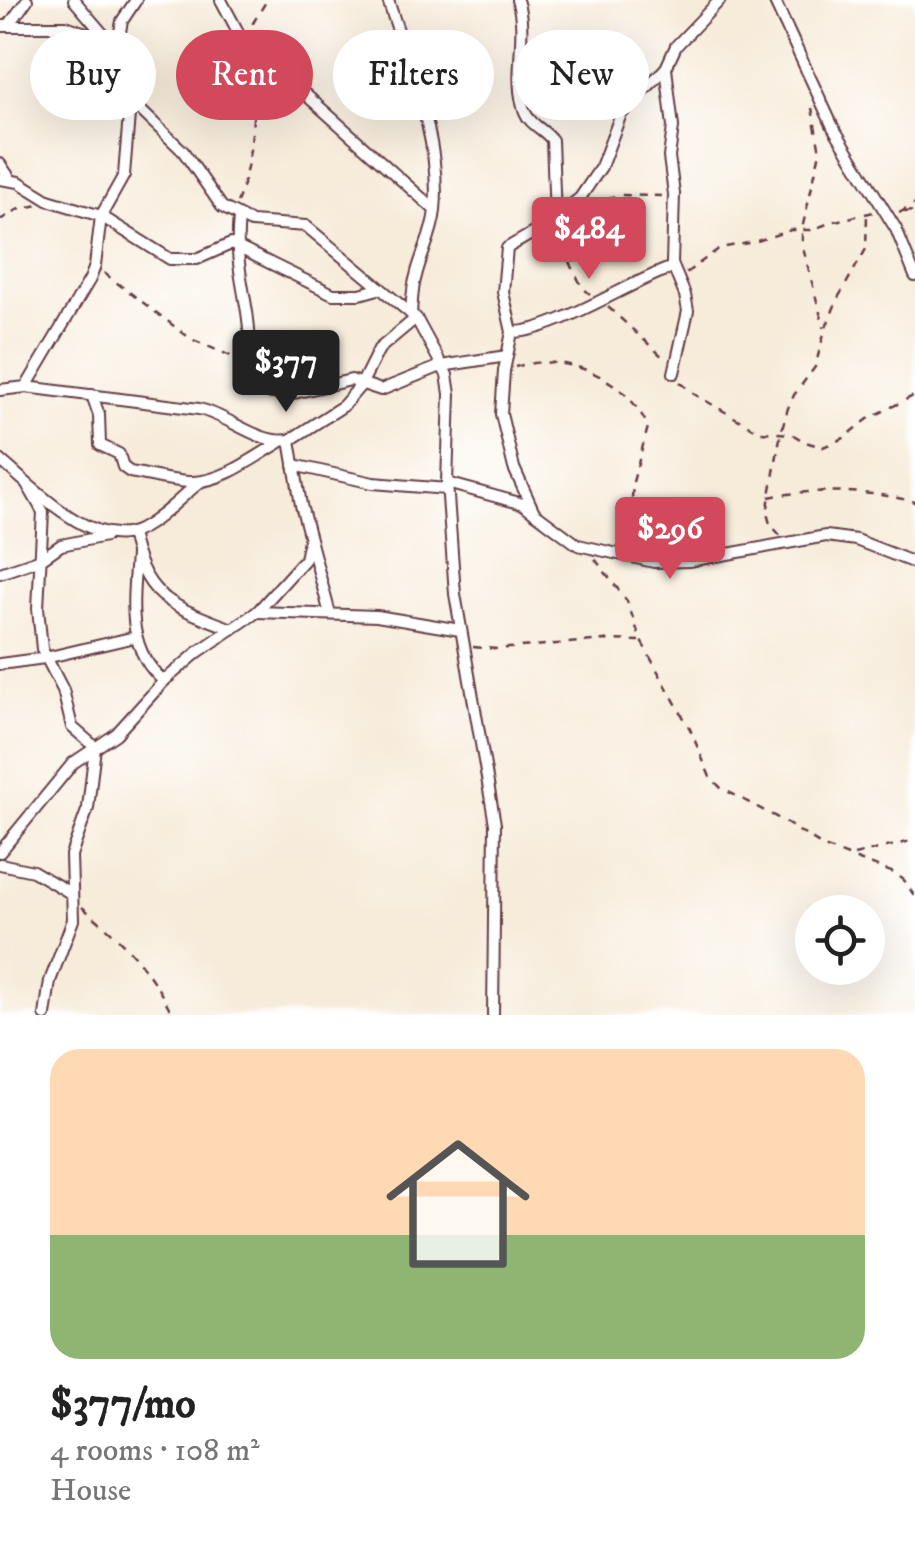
<!DOCTYPE html>
<html lang="en">
<head>
<meta charset="utf-8">
<style>
	body { margin:0; font-family:"IM FELL DW Pica",serif; background:#f2f2f2; color:#222; height:100vh; display:flex; flex-direction:column; font-size:38px; white-space:nowrap }
	* { box-sizing:border-box; margin:0 }
	p { font-size:32px; color:#767676 }
	.icon { flex:none; width:55px; height:55px; fill:none; stroke:currentColor; stroke-width:2; stroke-linecap:round; stroke-linejoin:round }
	.map { position:relative; height:1015px; overflow:hidden }
	.details { display:flex; flex-direction:column; background:#fff; flex:1 }
	.details>* { flex:none }
	.hud { position:absolute; left:30px; top:30px; width:855px; height:90px; display:flex; gap:20px }
	.controls { position:absolute; left:795px; top:895px; display:grid; gap:20px }
	.controls a { display:grid; place-items:center; width:90px; height:90px; border-radius:50%; background:#fff; box-shadow:0 10px 40px #0002; font-size:50px }
	.price { position:absolute; translate:-50% -85px; padding:0 22px; border-radius:10px; background:#d1495b; color:#fff; font-size:32px; line-height:65px; filter:drop-shadow(0 2px 5px #0008) }
	.price::after { content:''; position:absolute; left:50%; top:60px; width:30px; height:22px; margin-left:-15px; background:inherit; clip-path:polygon(0 0,100% 0,50% 100%) }
	.price.current { background:#222; color:#fff }
	ul { padding:0; list-style:none }
	li { display:grid; align-content:center; gap:20px; height:530px; padding:0 50px }
	li span { display:grid; place-items:center; height:310px; border-radius:30px; color:#555 }
	li>.icon { margin-inline-start:auto }
	span .icon { width:180px; height:180px; fill:#fffc; stroke-width:1 }
	li b { font-size:42px }
	.tag { padding:0 35px; border-radius:45px; background:#fff; box-shadow:0 10px 40px #0002; font-size:35px; line-height:90px }
	.tag.current { background:#d1495b; color:#fff }
	.map>svg:first-child { display:block }
	.lines { fill:none; stroke-linecap:round; stroke-linejoin:round }
	.minor-casing { stroke:#643e45; stroke-width:14 }
	.path { stroke:#643e45; stroke-width:2.5; stroke-dasharray:8 8; stroke-linecap:butt }
	.minor { stroke:#fff; stroke-width:10 }
</style>
</head>
<body>
<div class="map">
<svg width="915" height="1015" viewBox="0 0 915 1015">
	<rect width="100%" height="100%" fill="#fff"/>
	<filter id="ink" filterUnits="userSpaceOnUse"><feTurbulence type="fractalNoise" baseFrequency=".01" numOctaves="2"/><feDisplacementMap in="SourceGraphic" scale="20" xChannelSelector="R" yChannelSelector="G"/><feConvolveMatrix kernelMatrix="1 2 1 2 8 2 1 2 1" color-interpolation-filters="sRGB"/></filter>
	<filter id="wash" filterUnits="userSpaceOnUse"><feTurbulence type="fractalNoise" baseFrequency=".0048" numOctaves="4" result="noise"/><feDisplacementMap in="SourceGraphic" scale="40" xChannelSelector="R" yChannelSelector="G"/><feGaussianBlur stdDeviation="2.25" result="paint"/><feColorMatrix in="noise" values="0 0 0 0 0 0 0 0 0 0 0 0 0 0 0 0 0 1.4 0 .05"/><feComposite in="paint" operator="in"/></filter>
	<g filter="url(#wash)">
		<rect width="100%" height="100%" fill="#f7ebd9"/>
	</g>
	<g filter="url(#ink)">
		<g class="lines">
			<g class="minor-casing">
				<g id="minor">
					<polyline points="221,0 252,58 296,86 435,210"/>
					<path d="M388,0C408,64 442,141 435,210C433,234 421,254 416,276C412,288 412,302 411,314"/>
					<path d="M517,0C529,35 511,77 525,112C530,125 544,129 552,140L555,217"/>
					<polyline points="774,0 833,127 896,229 915,276"/>
					<polyline points="9,25 27,0"/>
					<polyline points="0,26 66,26 108,41"/>
					<polyline points="116,53 122,21 136,0"/>
					<polyline points="132,102 183,151 222,207 251,222 306,226 416,318 447,375 450,394 447,483 455,594 495,824 493,1015"/>
					<polyline points="0,164 11,180"/>
					<polyline points="0,179 19,182 48,200 101,216 170,259 197,259 231,244 333,294 360,294 378,289"/>
					<path d="M239,217C235,257 241,275 247,312C252,342 246,371 271,393L290,394L351,380L381,390L441,366L507,356"/>
					<path d="M512,332C552,333 629,282 673,267"/>
					<polyline points="674,373 688,311 685,295 672,264 674,194 669,157 673,127 666,68 676,46 720,0"/>
					<polyline points="26,387 90,279 95,266 101,216 124,175 131,91 127,70 109,41 74,0"/>
					<path d="M0,390L26,387L199,409C230,416 258,445 290,440L343,406L361,385L379,349L416,318"/>
					<path d="M92,395L99,415L100,445L119,454L123,467L130,472C150,475 172,482 193,482C224,481 253,458 279,443"/>
					<polyline points="290,440 301,505 330,614"/>
					<path d="M0,460C32,486 93,552 139,530C161,519 181,497 200,482"/>
					<polyline points="294,465 373,483 447,489"/>
					<polyline points="447,483 523,504 578,545 654,562 689,561 826,536 856,540 915,563"/>
					<polyline points="27,484 43,512 38,608 42,649 63,690 72,727 95,747 88,808 71,855 73,920 50,981 45,1015"/>
					<polyline points="533,510 514,468 501,414 504,371 512,332 503,292 507,248 545,226 580,198 601,167 621,114 666,68"/>
					<path d="M131,533C145,601 174,606 232,629"/>
					<path d="M136,555C133,601 125,649 164,681"/>
					<polyline points="0,573 41,559 61,545 106,536"/>
					<polyline points="257,612 377,616 460,630"/>
					<polyline points="0,664 45,658 135,637"/>
					<polyline points="0,852 73,763 116,734 164,681 198,652 257,612 305,559 309,540"/>
					<polyline points="0,864 33,871 72,894"/>
				</g>
			</g>
			<g class="path">
				<polyline points="254,40 253,23 267,0"/>
				<polyline points="812,108 820,152 802,229 802,244 824,328"/>
				<path d="M237,203C252,162 255,116 253,73"/>
				<polyline points="591,203 618,195 662,196"/>
				<polyline points="904,212 915,211"/>
				<polyline points="899,213 915,204"/>
				<polyline points="0,220 17,210 38,205"/>
				<path d="M553,235C572,254 574,283 590,294"/>
				<polyline points="104,273 191,339 240,360"/>
				<polyline points="686,273 720,248 754,242 791,230 811,230 835,221 874,212"/>
				<polyline points="608,307 665,359"/>
				<path d="M515,367C566,351 627,378 648,427L633,482L629,547"/>
				<polyline points="680,382 694,394 760,432 792,434 805,442 823,447 844,438 868,419 915,395"/>
				<path d="M769,497C815,488 869,490 915,502"/>
				<polyline points="780,535 770,524 767,513 781,432 788,408 794,395 815,367 825,330 838,298 866,249 867,214"/>
				<polyline points="595,559 627,601 641,641 690,729 710,777 721,788 780,819 824,847 894,873 904,880 915,897"/>
				<polyline points="473,647 497,649 604,640 639,641"/>
				<polyline points="854,855 915,840"/>
				<path d="M82,907C124,941 148,967 173,1015"/>
			</g>
			<use href="#minor" class="minor"/>
		</g>
	</g>
</svg>
<div class="controls">
<a><svg class="icon" aria-label="locate" viewBox="0 0 24 24"><circle cx="12" cy="12" r="6"/><path d="M12 2v4M12 18v4M2 12h4M18 12h4"/></svg></a>
</div>
<b class="price" style="left:589px;top:282px">$484</b>
<b class="price current" style="left:286px;top:415px">$377</b>
<b class="price" style="left:670px;top:582px">$296</b>
<div class="hud">
<a class="tag">Buy</a>
<a class="tag current">Rent</a>
<a class="tag">Filters</a>
<a class="tag">New</a>
</div>
</div>
<section class="details">
<ul>
<li><span style="background:linear-gradient(#ffd9b3 60%,#8fb573 0)"><svg class="icon" aria-label="home" viewBox="0 0 24 24"><path d="M3 11l9-7 9 7M6 9v11h12V9"/></svg></span><div><b>$377/mo</b><p>4 rooms · 108 m²</p><p>House</p></div></li>
</ul>
</section>
</body>
</html>
